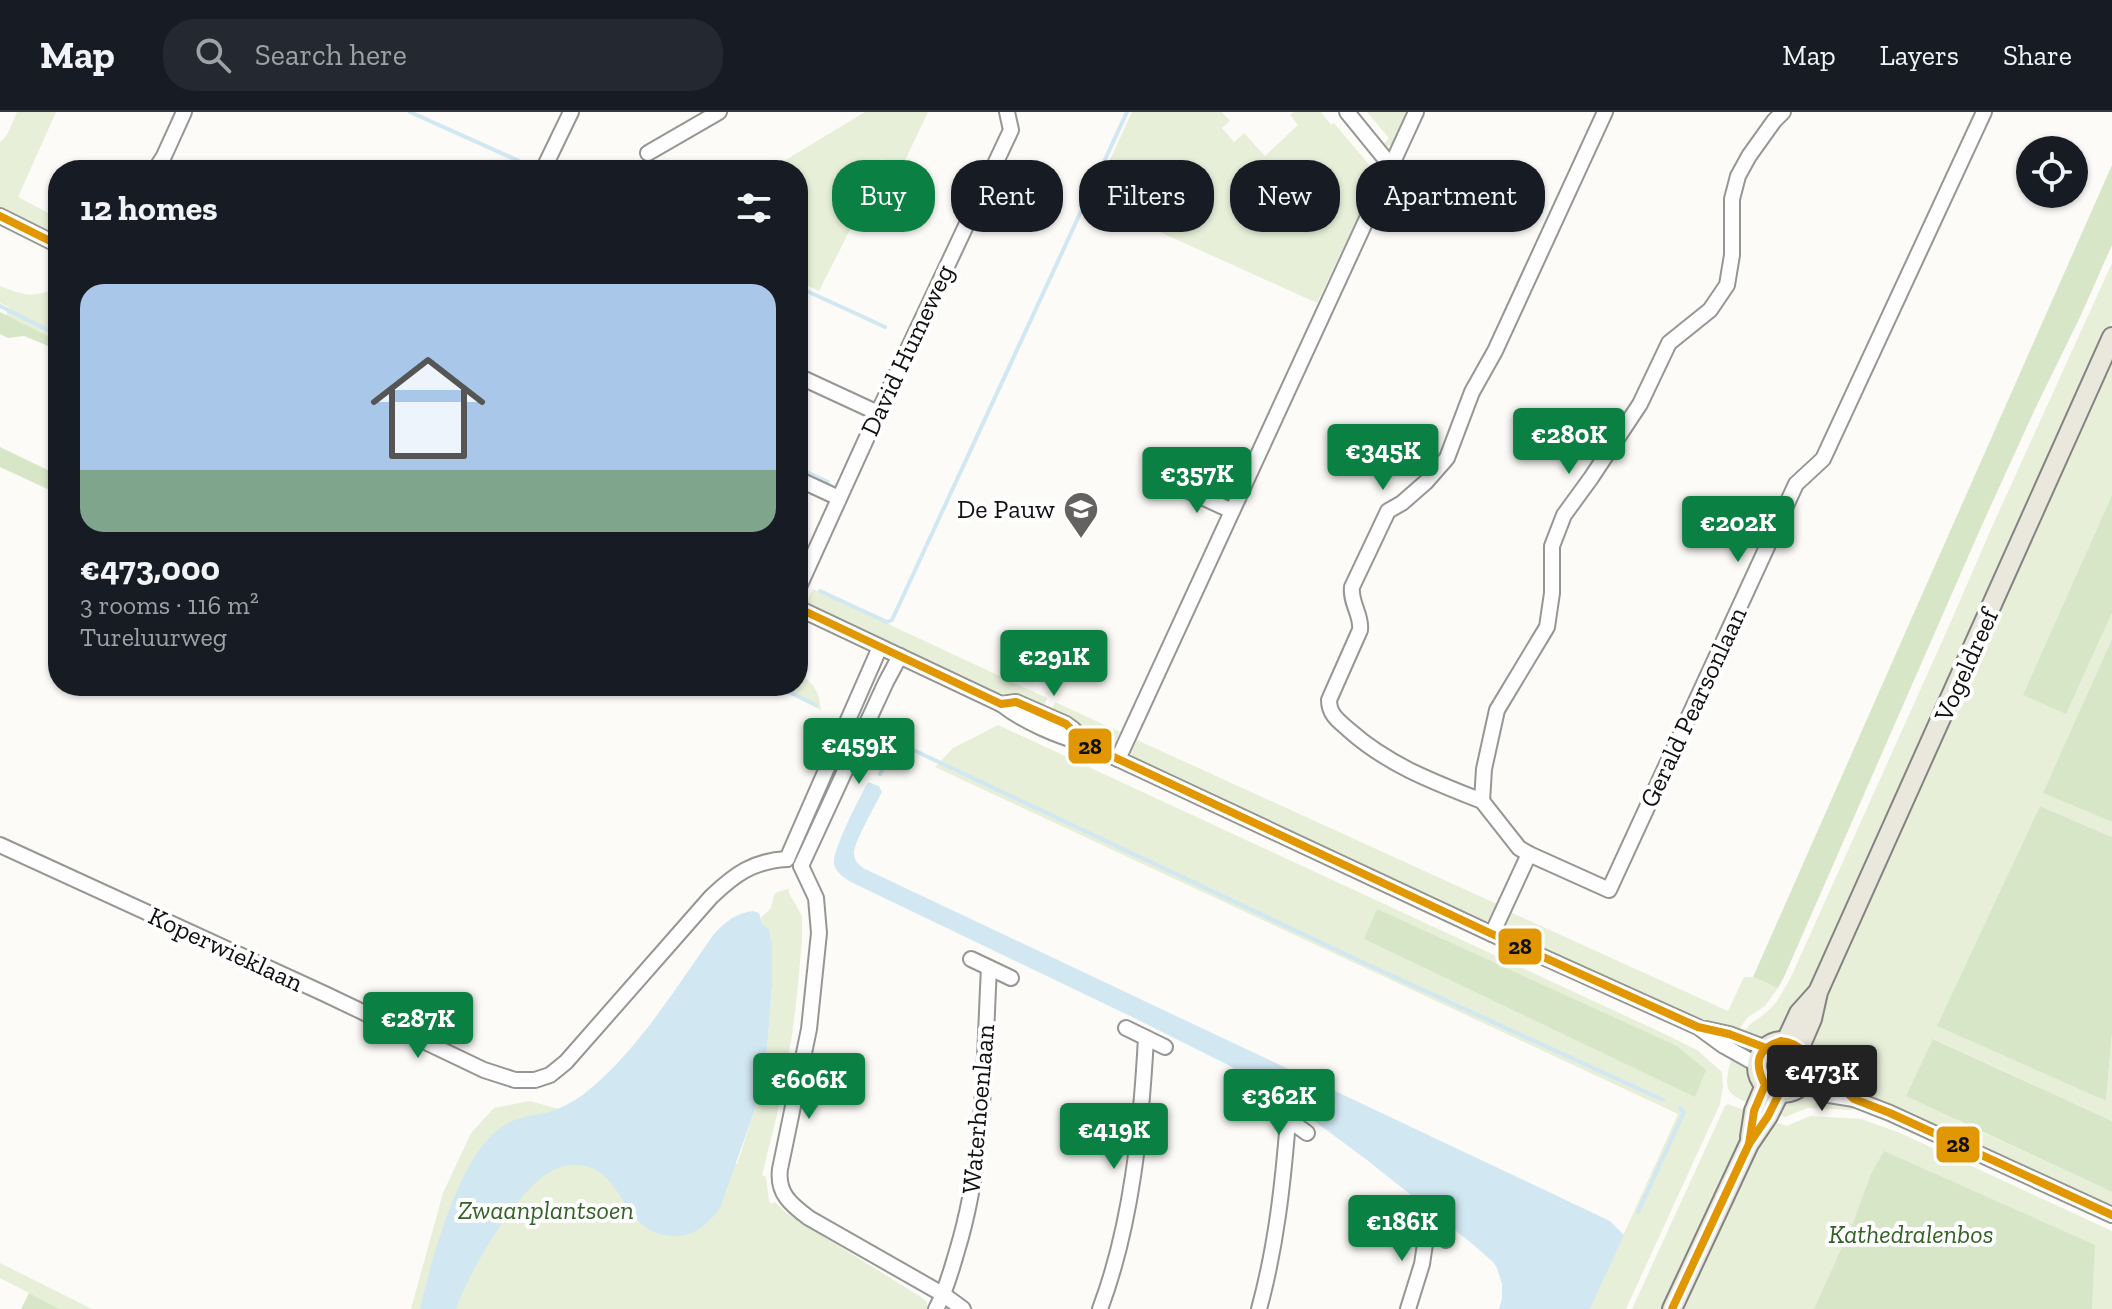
<!DOCTYPE html>
<html lang="en">
<head>
<meta charset="utf-8">
<style>
	body { margin:0; font-family:"Zilla Slab",serif; background:#242831; color:#f1f3f6; height:100vh; display:flex; flex-direction:column; font-size:30px; white-space:nowrap }
	* { box-sizing:border-box; margin:0 }
	p { font-size:26px; color:#9ea1a6 }
	.icon { flex:none; width:44px; height:44px; fill:none; stroke:currentColor; stroke-width:2; stroke-linecap:round; stroke-linejoin:round }
	.map { position:relative; flex:1; overflow:hidden }
	.panel { position:absolute; left:48px; top:48px; width:760px; height:536px; display:flex; flex-direction:column; background:#171b24; border-radius:32px; box-shadow:0 2px 6px #0004 }
	.panel>* { flex:none }
	.guide { position:absolute; left:832px; top:48px; width:760px; height:72px; display:flex; gap:16px }
	.buttons { position:absolute; left:2016px; top:24px; display:grid; gap:16px }
	.buttons a { display:grid; place-items:center; width:72px; height:72px; border-radius:50%; background:#171b24; box-shadow:0 2px 6px #0004; font-size:40px }
	.price { position:absolute; translate:-50% -68px; padding:0 18px; border-radius:8px; background:#0b8043; color:#fff; font-size:26px; line-height:52px; filter:drop-shadow(0 2px 4px #0008) }
	.price::after { content:''; position:absolute; left:50%; top:48px; width:24px; height:18px; margin-left:-12px; background:inherit; clip-path:polygon(0 0,100% 0,50% 100%) }
	.price.on { background:#222; color:#fff }
	ul { padding:0; list-style:none }
	li { display:grid; align-content:center; gap:16px; height:424px; padding:0 32px }
	li+li { border-top:2px solid #363941 }
	li span { display:grid; place-items:center; height:248px; border-radius:24px; color:#555 }
	li>.icon { margin-inline-start:auto }
	span .icon { width:144px; height:144px; fill:#fffc; stroke-width:1 }
	li b { font-size:34px }
	h2 { display:flex; justify-content:space-between; align-items:center; height:96px; padding:0 32px; font-size:34px }
	.chip { padding:0 28px; border-radius:32px; background:#171b24; box-shadow:0 2px 6px #0004; font-size:28px; line-height:72px }
	.chip.on { background:#0b8043; color:#fff }
	header { display:flex; align-items:center; gap:48px; box-sizing:border-box; height:112px; padding:0 40px; background:#171b24; border-bottom:2px solid #363941 }
	header strong { font-size:38px }
	nav { display:flex; gap:44px; margin-inline-start:auto; font-size:28px }
	.search { width:560px; height:72px; background:#242831; display:flex; align-items:center; gap:20px; box-sizing:border-box; padding:0 28px; border-radius:32px; color:#9ea1a6; font-size:30px }
	.map>svg:first-child { display:block }
	.green { fill:#e7efd9 }
	.forest { fill:#d8e6c8 }
	.water { fill:#d1e7f2 }
	.lines { fill:none; stroke-linecap:round; stroke-linejoin:round }
	.stream { stroke:#d1e7f2; stroke-width:4 }
	.minor-casing { stroke:#969694; stroke-width:18 }
	.major-casing { stroke:#848381; stroke-width:22 }
	.minor { stroke:#fffefe; stroke-width:14 }
	.major { stroke:#eae7dd; stroke-width:18 }
	.bus-1-casing { stroke:#fff; stroke-width:14 }
	.bus-1 { stroke:#e09702; stroke-width:8 }
	.labels { text-anchor:middle; stroke-width:8; stroke-linejoin:round; paint-order:stroke }
	.street-label { font-size:26px; fill:#101010; stroke:#fff }
	.poi-label { font-size:26px; fill:#101010; stroke:#fff; text-anchor:end }
	.park-label { font-size:26px; font-style:italic; fill:#356227; stroke:#fff }
	.line-badge { stroke:#fff; stroke-width:3 }
	.pale-badge-label { font-size:22px; text-anchor:middle; font-weight:bold; fill:#111 }
</style>
</head>
<body>
<header>
<strong>Map</strong>
<div class="search"><svg class="icon" aria-label="search" viewBox="0 0 24 24"><circle cx="10" cy="10" r="6"/><path d="M15 15l6 6"/></svg>Search here</div>
<nav><a>Map</a><a>Layers</a><a>Share</a></nav>
</header>
<div class="map">
<svg width="2112" height="1197" viewBox="0 0 2112 1197">
	<rect width="100%" height="100%" fill="#fcfbf7"/>
	<g class="green">
		<polygon points="17,0 56,0 18,85 58,106 58,126 0,97 0,30 7,23"/>
		<polygon points="865,0 928,0 901,57 881,47 854,110 819,179 798,169 798,58 769,58"/>
		<polygon points="1132,0 1222,0 1230,9 1222,16 1234,30 1244,21 1265,44 1298,13 1290,3 1294,0 1321,0 1331,13 1334,11 1371,55 1378,49 1382,54 1317,191 1091,89"/>
		<polygon points="1367,0 1409,0 1395,32 1386,34 1383,33 1389,26"/>
		<path d="M2112,151V209L1815,865L1781,921L1763,927L1743,922C1749,910 1758,908 1768,899C1778,890 1784,877 1791,865L1949,514L1991,417Z"/>
		<path d="M0,174C27,184 30,186 58,176V229L6,203L9,195L0,191Z"/>
		<polygon points="2112,243 2112,383 2024,582 2066,601 2112,501 2112,527 2044,681 2112,710 2112,725 2040,694 1938,914 2106,989 2112,921 2112,1009 1934,927 1956,1008 2112,1080 2112,1096 1910,1003 1821,959 1815,952 1809,933 1842,843"/>
		<polygon points="813,477 1047,586 1043,596 1018,585 989,579 806,492"/>
		<path d="M798,561C814,571 819,579 821,598L773,574H798Z"/>
		<polygon points="1055,590 1120,620 1112,638 1099,632 1076,613 1050,600"/>
		<polygon points="998,613 1669,924 1697,938 1722,960 1723,975 1720,992 1626,1197 1590,1197 1678,1002 935,655 953,636"/>
		<polygon points="1137,628 1499,793 1493,807 1483,811 1129,646"/>
		<path d="M789,777V781L802,804V828L797,883L792,924L777,1003L762,1063L766,1065L769,1089L771,1092L775,1090L785,1100L800,1110L921,1185L927,1190V1197H411L443,1081L471,1021L494,996L530,989L697,1036L737,1052L755,997L767,938L772,873V831L769,817L762,812L761,806C761,805 770,798 770,797C777,784 767,781 789,777Z"/>
		<polygon points="1508,799 1728,899 1744,865 1753,865 1778,876 1765,894 1748,905 1737,920 1680,901 1506,823 1503,812"/>
		<circle cx="1783" cy="954" r="14"/>
		<path d="M1733,944C1756,957 1757,967 1752,992C1746,990 1738,987 1733,983C1722,975 1729,954 1733,944Z"/>
		<polygon points="1806,980 1854,996 1853,998 1808,996 1785,1005 1773,1002 1783,988"/>
		<polygon points="1728,992 1750,1000 1734,1042 1666,1197 1632,1197 1725,994"/>
		<polygon points="1810,1004 1861,1007 1898,1020 2112,1119 2112,1197 1680,1197 1707,1135 1771,1009 1787,1014"/>
		<polygon points="0,1151 92,1197 60,1197 0,1166"/>
	</g>
	<g class="forest">
		<polygon points="2112,53 2112,133 2081,203 2036,295 1982,413 1784,865 1778,876 1753,865"/>
		<polygon points="0,200 58,229 58,238 24,224 8,226 0,222"/>
		<polygon points="0,335 58,363 58,382 0,355"/>
		<polygon points="2112,383 2112,501 2066,602 2023,583"/>
		<polygon points="2112,527 2112,710 2043,681"/>
		<polygon points="2040,694 2112,725 2112,921 2106,989 1937,914"/>
		<polygon points="1377,797 1677,934 1706,958 1695,985 1364,827"/>
		<polygon points="1933,927 2112,1009 2112,1080 1906,984"/>
		<polygon points="1884,1039 2095,1133 2092,1197 1814,1197 1853,1111 1871,1062"/>
		<polygon points="29,1181 60,1197 21,1197"/>
	</g>
	<g class="water">
		<path d="M868,670L879,674L882,680C876,692 854,730 854,741C854,749 859,753 865,757L1610,1109L1624,1123L1590,1197H1499L1502,1187V1172L1497,1156L1493,1150L1470,1130L1367,1048L1302,1000L1230,954L1128,903L851,770C845,766 836,761 834,752C832,738 860,685 868,670Z"/>
		<path d="M753,799L759,801L762,812L769,817L772,831V873L767,938L755,997L720,1096C708,1113 692,1126 670,1124C622,1118 626,1068 589,1055C576,1050 559,1054 548,1061C515,1081 468,1161 456,1197H420C432,1148 460,1038 505,1013C518,1005 531,1004 545,1001C558,998 573,990 584,982C637,940 675,877 714,822C725,810 736,801 753,799Z"/>
	</g>
	<g class="lines">
		<g class="stream">
			<polyline points="410,0 519,49"/>
			<polyline points="798,175 885,215"/>
			<polyline points="0,194 58,223"/>
			<polyline points="798,356 828,370"/>
			<polyline points="820,479 887,510 892,508 1127,0"/>
			<polyline points="777,574 816,593"/>
			<polyline points="888,628 895,633 907,635 1362,850 1663,988"/>
			<polyline points="880,662 895,633"/>
			<polyline points="1638,1100 1684,1000 1680,996"/>
		</g>
		<g class="minor-casing">
			<g id="minor">
				<polyline points="1347,0 1391,54"/>
				<polyline points="648,41 719,0"/>
				<polyline points="155,58 164,44 184,0"/>
				<polyline points="543,58 571,0"/>
				<polyline points="0,104 58,133"/>
				<polyline points="798,264 878,301"/>
				<polyline points="798,367 839,386"/>
				<polyline points="1178,374 1232,399"/>
				<polyline points="798,477 878,301 1011,18 1007,0"/>
				<path d="M798,496L1001,592C1024,610 1057,624 1086,632L1492,822L1698,915L1724,934L1758,953"/>
				<polyline points="1001,592 1016,590 1066,612 1073,617 1086,632"/>
				<polyline points="1118,647 1416,0"/>
				<path d="M1482,689C1434,670 1388,653 1349,618C1339,609 1329,603 1329,588L1360,518C1362,503 1350,491 1352,475L1388,399L1402,391L1426,370L1447,346L1472,280L1495,239L1605,0"/>
				<path d="M0,733L325,882L484,958L515,968H535L550,963L566,950L711,785C735,762 753,749 787,747"/>
				<polyline points="1529,742 1519,736 1482,689 1484,657 1497,598 1547,515 1552,481 1552,434 1564,403 1591,366 1640,292 1669,231 1710,198 1727,173 1732,143 1732,87 1738,64 1749,44 1774,9 1783,0"/>
				<polyline points="787,747 880,535"/>
				<path d="M801,754L816,786L819,821L809,917L780,1057C777,1081 790,1092 809,1106L944,1183L963,1197"/>
				<polyline points="801,754 886,570 900,544"/>
				<polyline points="1492,822 1529,742 1609,778 1796,372 1823,347 1984,0"/>
				<polyline points="971,847 1011,866"/>
				<polyline points="1126,916 1165,935"/>
				<polyline points="1706,917 1729,922 1766,936"/>
				<polyline points="1809,956 1835,970 1854,987"/>
				<polyline points="1802,972 1829,983 1854,987 1890,1001 2112,1103"/>
				<polyline points="1274,997 1307,1021"/>
				<polyline points="1412,1098 1446,1128"/>
				<path d="M936,1197C946,1179 951,1159 957,1139C985,1047 984,951 989,856"/>
				<path d="M1100,1197C1132,1112 1141,1016 1146,926"/>
				<path d="M1259,1197C1276,1135 1283,1072 1288,1008"/>
				<polyline points="1408,1197 1422,1152 1428,1112"/>
			</g>
		</g>
		<g class="major-casing">
			<g id="major">
				<polyline points="1786,929 1799,901 1816,882"/>
				<circle cx="1783" cy="955" r="26"/>
				<polyline points="1800,935 1812,907 1818,880 2112,225"/>
				<polyline points="1750,1025 1754,999 1765,973"/>
				<polyline points="1672,1197 1749,1032 1768,1004 1780,980"/>
			</g>
		</g>
		<use href="#minor" class="minor"/>
		<use href="#major" class="major"/>
		<g class="bus-1-casing">
			<g id="bus-1">
				<polyline points="0,104 58,133"/>
				<polyline points="798,496 1001,592 1016,590 1066,612 1086,632 1492,822 1698,915 1729,922 1766,936"/>
				<path d="M1781,929C1801,931 1811,945 1807,965L1796,977L1780,980L1768,1004L1749,1032L1754,999L1765,973C1754,951 1756,937 1781,929Z"/>
				<polyline points="1809,956 1835,970 1854,987 1890,1001 2112,1103"/>
				<polyline points="1672,1197 1749,1032"/>
			</g>
		</g>
		<use href="#bus-1" class="bus-1"/>
	</g>
	<defs>
		<g id="school-pin" transform="scale(1.8)"><path d="M0 17L-7.5 6A9.5 9.5 0 1 1 7.5 6Z" fill="#636261" stroke="#fff"/><path d="M0-5L7-2L0 1L-7-2ZM-4 1L0 2.5L4 1V4Q0 6-4 4Z" fill="#fff"/></g>
	</defs>
	<g fill-rule="evenodd">
		<use href="#school-pin" x="1081" y="397"/>
	</g>
	<g class="labels">
		<g class="street-label">
			<text transform="translate(907 238) rotate(-65)" y="9">David Humeweg</text>
			<text transform="translate(1966 553) rotate(-66)" y="9">Vogeldreef</text>
			<text transform="translate(1693 595) rotate(-65)" y="9">Gerald Pearsonlaan</text>
			<text transform="translate(226 837) rotate(25)" y="9">Koperwieklaan</text>
			<text transform="translate(978 997) rotate(-85)" y="9">Waterhoenlaan</text>
		</g>
		<g class="poi-label">
			<text x="1055" y="406">De Pauw</text>
		</g>
		<g class="park-label">
			<text x="546" y="1107">Zwaanplantsoen</text>
			<text x="1911" y="1131">Kathedralenbos</text>
		</g>
	</g>
	<g class="line-badge">
		<rect x="1067" y="615" width="46" height="38" rx="8" fill="#e09702"/>
		<rect x="1497" y="815" width="46" height="39" rx="8" fill="#e09702"/>
		<rect x="1935" y="1013" width="46" height="39" rx="8" fill="#e09702"/>
	</g>
	<g class="pale-badge-label">
		<text x="1090" y="642">28</text>
		<text x="1520" y="842">28</text>
		<text x="1958" y="1040">28</text>
	</g>
</svg>
<div class="buttons">
<a><svg class="icon" aria-label="locate" viewBox="0 0 24 24"><circle cx="12" cy="12" r="6"/><path d="M12 2v4M12 18v4M2 12h4M18 12h4"/></svg></a>
</div>
<b class="price" style="left:1569px;top:364px">€280K</b>
<b class="price" style="left:1383px;top:380px">€345K</b>
<b class="price" style="left:1197px;top:403px">€357K</b>
<b class="price" style="left:1738px;top:452px">€202K</b>
<b class="price" style="left:1054px;top:586px">€291K</b>
<b class="price" style="left:859px;top:674px">€459K</b>
<b class="price" style="left:418px;top:948px">€287K</b>
<b class="price on" style="left:1822px;top:1001px">€473K</b>
<b class="price" style="left:809px;top:1009px">€606K</b>
<b class="price" style="left:1279px;top:1025px">€362K</b>
<b class="price" style="left:1114px;top:1059px">€419K</b>
<b class="price" style="left:1402px;top:1151px">€186K</b>
<div class="guide">
<a class="chip on">Buy</a>
<a class="chip">Rent</a>
<a class="chip">Filters</a>
<a class="chip">New</a>
<a class="chip">Apartment</a>
</div>
<section class="panel">
<h2>12 homes<svg class="icon" aria-label="filters" viewBox="0 0 24 24"><path d="M4 7h16M4 17h16"/><circle cx="9" cy="7" r="2"/><circle cx="15" cy="17" r="2"/></svg></h2>
<ul>
<li><span style="background:linear-gradient(#a9c7e8 75%,#7fa58c 0)"><svg class="icon" aria-label="home" viewBox="0 0 24 24"><path d="M3 11l9-7 9 7M6 9v11h12V9"/></svg></span><div><b>€473,000</b><p>3 rooms · 116 m²</p><p>Tureluurweg</p></div></li>
</ul>
</section>
</div>
</body>
</html>
